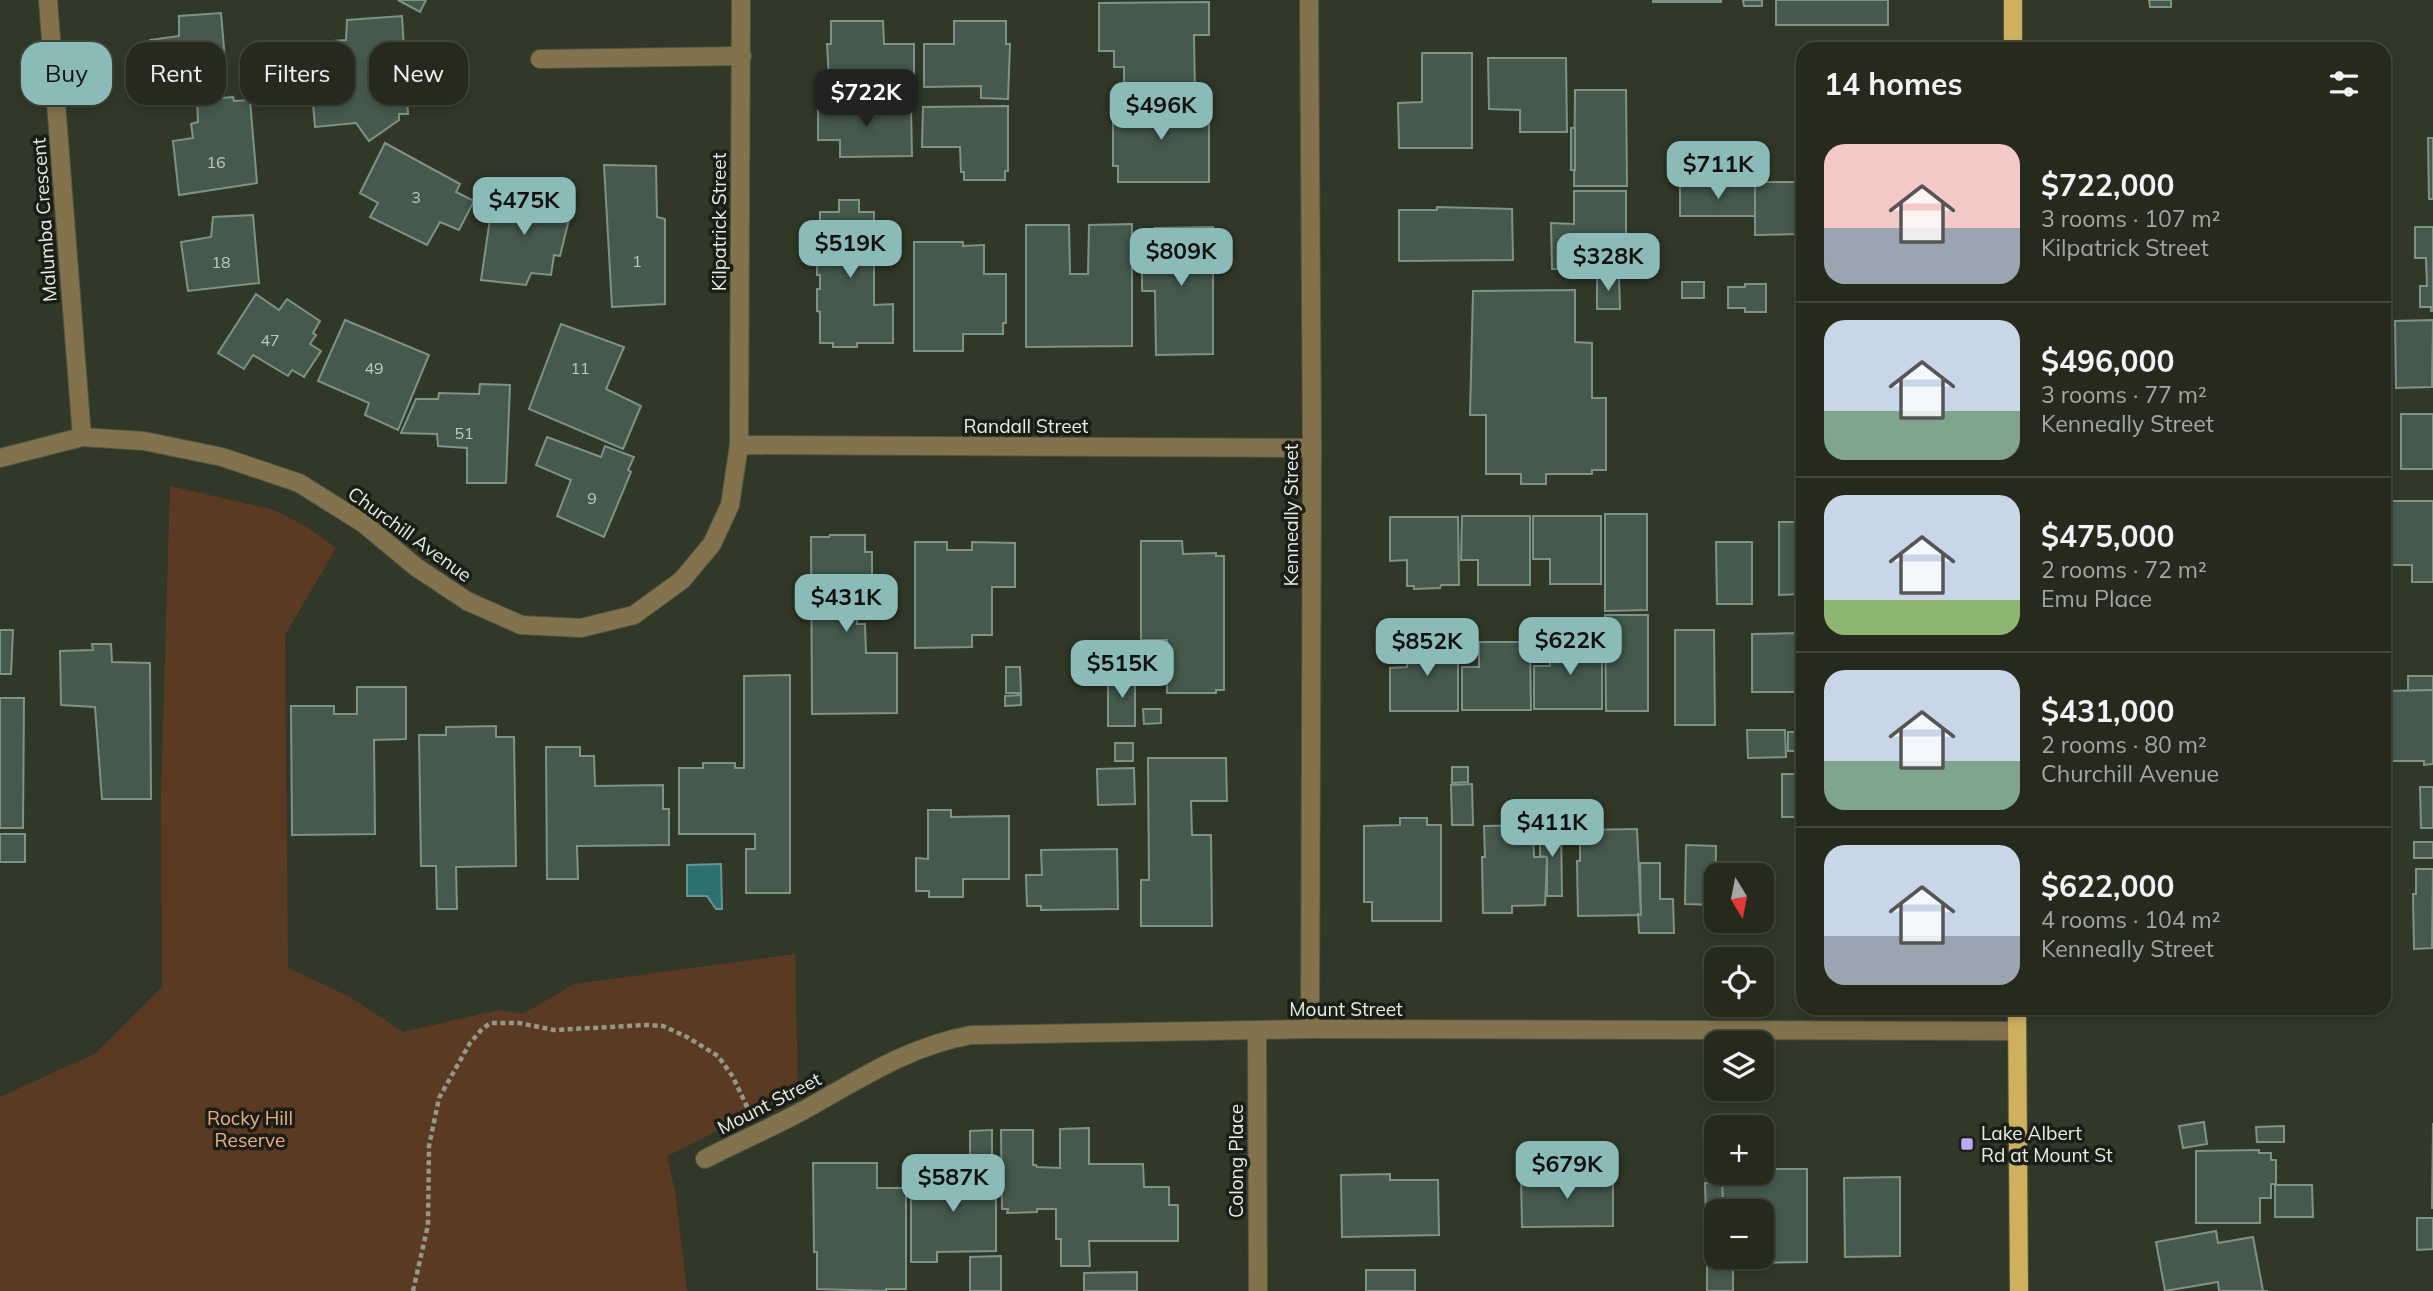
<!DOCTYPE html>
<html lang="en">
<head>
<meta charset="utf-8">
<style>
	body { margin:0; font-family:Mulish,sans-serif; background:#2e3226; color:#f1f3f6; height:100vh; display:flex; flex-direction:column; font-size:26px; white-space:nowrap }
	* { box-sizing:border-box; margin:0 }
	p { font-size:23px; color:#a4a7a4 }
	.icon { flex:none; width:38px; height:38px; fill:none; stroke:currentColor; stroke-width:2; stroke-linecap:round; stroke-linejoin:round }
	.map { position:relative; flex:1; overflow:hidden }
	.details { position:absolute; left:1796px; top:42px; width:595px; height:973px; display:flex; flex-direction:column; background:#262a1d; border-radius:21px; box-shadow:0 4px 10px #0003,0 0 0 2px #42463b }
	.details>* { flex:none }
	.banner { position:absolute; left:21px; top:42px; width:665px; height:63px; display:flex; gap:14px }
	.needle { width:46px; rotate:170deg }
	.controls { position:absolute; left:1704px; top:863px; display:grid; gap:14px }
	.controls a { display:grid; place-items:center; width:70px; height:70px; border-radius:14px; background:#262a1d; box-shadow:0 4px 10px #0003,0 0 0 2px #42463b; font-size:35px }
	.price { position:absolute; translate:-50% -60px; padding:0 16px; border-radius:14px; background:#8bbbb9; color:#111; font-size:23px; line-height:46px; filter:drop-shadow(0 2px 4px #0008) }
	.price::after { content:''; position:absolute; left:50%; top:42px; width:21px; height:16px; margin-left:-10px; background:inherit; clip-path:polygon(0 0,100% 0,50% 100%) }
	.price.selected { background:#222; color:#fff }
	ul { padding:0; list-style:none }
	li { display:flex; align-items:center; gap:21px; height:175px; padding:0 28px }
	li+li { border-top:2px solid #42463b }
	li span { display:grid; place-items:center; flex:none; width:196px; height:140px; border-radius:21px; color:#555 }
	li>.icon { margin-inline-start:auto }
	span .icon { width:84px; height:84px; fill:#fffc; stroke-width:1 }
	li b { font-size:30px }
	h2 { display:flex; justify-content:space-between; align-items:center; height:84px; padding:0 28px; font-size:30px }
	.chip { padding:0 24px; border-radius:21px; background:#262a1d; box-shadow:0 4px 10px #0003,0 0 0 2px #42463b; font-size:24px; line-height:63px }
	.chip.selected { background:#8bbbb9; color:#111 }
	.map>svg:first-child { display:block }
	.green { fill:#5a3a23 }
	.water { fill:#2c706f; stroke:#659692; stroke-width:2 }
	.building { fill:#45594d; stroke:#7e9387; stroke-width:2 }
	.lines { fill:none; stroke-linecap:round; stroke-linejoin:round }
	.minor-casing { stroke:#4f5545; stroke-width:20 }
	.major-casing { stroke:#4f5545; stroke-width:20 }
	.path { stroke:#93988b; stroke-width:4.5; stroke-dasharray:5 3.5; stroke-linecap:butt }
	.minor { stroke:#82734d; stroke-width:18 }
	.major { stroke:#ceb05d; stroke-width:18 }
	.poi-dot { fill:#bfa8f4; stroke:#1b1e16; stroke-width:2.5 }
	.labels { text-anchor:middle; stroke-width:7; stroke-linejoin:round; paint-order:stroke }
	.number-label { font-size:16px; fill:#c1cabe }
	.street-label { font-size:19px; fill:#eaefe4; stroke:#1b1e16 }
	.park-label { font-size:19px; fill:#f0ae81; stroke:#1b1e16 }
	.poi-label { font-size:19px; fill:#eaefe4; stroke:#1b1e16; text-anchor:start }
</style>
</head>
<body>
<div class="map">
<svg width="2433" height="1291" viewBox="0 0 2433 1291">
	<rect width="100%" height="100%" fill="#323827"/>
	<polygon class="green" points="170,486 274,510 307,527 336,548 285,635 288,968 350,997 403,1032 499,1010 523,1014 574,984 795,954 798,1091 667,1156 675,1191 687,1291 0,1291 0,1097 96,1053 162,987 161,794"/>
	<polygon class="water" points="721,864 722,909 716,909 707,896 687,896 687,865"/>
	<g class="building">
		<polygon points="398,0 426,0 420,12"/>
		<rect x="1653" y="0" width="68" height="2"/>
		<polygon points="1743,0 1762,0 1762,6 1744,6"/>
		<rect x="1776" y="0" width="112" height="25"/>
		<polygon points="2149,0 2171,0 2171,7 2150,7"/>
		<polygon points="1209,2 1209,35 1194,35 1195,94 1124,93 1124,67 1114,67 1114,51 1099,51 1099,3"/>
		<polygon points="221,13 227,83 154,88 150,40 179,36 179,16"/>
		<polygon points="402,16 408,114 399,114 399,120 369,141 356,123 315,127 308,43 346,40 347,20"/>
		<polygon points="831,21 883,21 884,44 914,44 914,87 857,87 857,99 830,98 827,44 831,44"/>
		<polygon points="954,21 1006,21 1006,44 1010,44 1008,99 981,98 981,86 924,87 924,44 954,44"/>
		<polygon points="1422,53 1472,53 1472,148 1399,148 1398,103 1422,102"/>
		<polygon points="1488,58 1566,58 1567,132 1520,132 1520,110 1489,109"/>
		<polygon points="1575,90 1626,90 1627,186 1574,186"/>
		<polygon points="233,97 234,101 250,100 257,183 179,195 173,141 193,138 191,124 198,122 197,100"/>
		<polygon points="822,101 878,101 878,108 911,108 912,156 840,157 840,140 818,140 818,109 822,109"/>
		<polygon points="1113,102 1209,102 1209,182 1118,182 1118,166 1113,166"/>
		<polygon points="1008,106 1008,171 1005,171 1005,180 964,180 964,172 961,172 960,147 922,147 923,107"/>
		<rect x="1571" y="128" width="4" height="42"/>
		<polygon points="2428,138 2433,138 2433,199 2429,199"/>
		<polygon points="385,143 460,184 456,192 474,201 459,230 440,222 427,245 370,217 378,203 360,193"/>
		<polygon points="604,165 656,166 657,217 665,219 665,304 612,307"/>
		<polygon points="1755,182 1802,182 1802,234 1755,235"/>
		<polygon points="1755,185 1755,216 1680,216 1680,186"/>
		<polygon points="513,188 553,195 551,203 571,211 560,256 554,255 551,275 531,273 526,285 481,280 493,198 513,198"/>
		<polygon points="1574,191 1626,191 1626,268 1552,269 1551,223 1574,224"/>
		<polygon points="839,200 859,200 859,212 874,212 874,305 893,304 893,343 857,343 857,347 833,347 833,343 820,343 820,312 817,311 817,289 820,289 820,275 817,275 817,253 820,253 820,212 839,212"/>
		<polygon points="1437,207 1512,209 1513,260 1399,261 1399,210 1437,210"/>
		<polygon points="253,215 259,283 188,291 181,242 211,237 213,217"/>
		<polygon points="1132,224 1132,346 1026,347 1026,225 1069,225 1070,274 1088,274 1089,225"/>
		<polygon points="1213,227 1213,354 1156,355 1155,291 1142,291 1142,233 1155,233 1155,228"/>
		<polygon points="2415,227 2433,227 2433,311 2431,311 2431,307 2420,307 2420,286 2427,286 2426,258 2415,258"/>
		<polygon points="914,242 963,242 963,246 984,245 984,274 1006,274 1006,323 1003,323 1003,334 963,334 963,351 914,351"/>
		<polygon points="1597,276 1619,276 1620,309 1597,309"/>
		<rect x="1682" y="282" width="22" height="16"/>
		<polygon points="1745,284 1766,284 1766,312 1745,312 1745,308 1728,308 1728,287 1745,287"/>
		<polygon points="1575,290 1575,342 1592,343 1592,398 1606,398 1606,470 1592,470 1592,474 1546,474 1546,484 1521,484 1521,474 1486,474 1486,415 1470,415 1473,291"/>
		<polygon points="256,294 279,310 287,299 320,321 313,333 316,335 310,344 321,351 304,377 292,370 288,376 253,355 244,369 218,353"/>
		<polygon points="345,320 429,355 398,430 365,415 369,403 318,381"/>
		<polygon points="2433,320 2432,387 2396,388 2395,321"/>
		<rect x="1795" y="322" width="7" height="36"/>
		<polygon points="561,324 624,347 606,389 641,406 623,449 529,409"/>
		<polygon points="480,384 510,385 506,483 467,483 467,448 438,446 437,434 401,433 416,399 438,399 439,393 479,394"/>
		<rect x="2401" y="414" width="32" height="55"/>
		<polygon points="547,437 601,457 605,446 634,457 628,470 631,472 604,537 557,516 571,480 536,465"/>
		<polygon points="2385,501 2433,501 2433,582 2412,582 2412,565 2386,565"/>
		<polygon points="1605,514 1647,514 1647,610 1605,611"/>
		<polygon points="1462,516 1530,516 1530,585 1478,585 1478,560 1461,560"/>
		<polygon points="1533,516 1601,516 1601,584 1550,584 1550,559 1533,559"/>
		<polygon points="1390,517 1458,517 1459,585 1441,585 1440,588 1414,589 1414,586 1407,586 1407,560 1390,561"/>
		<polygon points="1779,522 1802,522 1802,594 1779,595"/>
		<polygon points="830,535 865,535 865,552 872,552 872,577 865,577 865,596 858,596 857,624 865,624 866,653 897,653 897,713 812,714 811,537 829,537"/>
		<polygon points="1141,541 1182,541 1183,554 1216,553 1216,556 1224,556 1224,690 1216,690 1216,693 1167,693 1167,640 1141,640"/>
		<polygon points="915,542 947,542 947,550 972,550 972,542 1015,543 1015,587 992,587 992,635 972,635 972,647 915,648"/>
		<polygon points="1716,542 1752,542 1752,604 1717,604"/>
		<polygon points="1605,615 1648,615 1648,711 1606,711"/>
		<polygon points="0,630 13,630 11,674 0,674"/>
		<polygon points="1675,630 1714,630 1715,725 1675,725"/>
		<polygon points="1802,633 1802,692 1752,692 1752,634"/>
		<polygon points="1413,639 1441,639 1441,642 1458,642 1458,711 1390,711 1390,668 1407,667 1407,643 1414,643"/>
		<polygon points="1550,641 1602,641 1602,709 1534,709 1534,666 1550,666"/>
		<polygon points="1479,642 1530,642 1531,710 1462,710 1462,667 1479,667"/>
		<polygon points="92,644 111,644 112,662 150,663 151,799 102,799 95,707 61,705 60,651 93,650"/>
		<polygon points="1006,667 1020,667 1021,693 1006,693"/>
		<rect x="1108" y="674" width="27" height="52"/>
		<polygon points="790,675 790,893 746,893 746,849 755,849 755,834 679,834 679,768 703,768 703,763 735,763 735,768 744,768 744,676"/>
		<polygon points="2408,676 2433,676 2433,690 2408,691"/>
		<polygon points="357,687 406,687 406,739 374,740 375,834 292,835 291,706 334,706 334,714 357,714"/>
		<polygon points="2433,690 2433,764 2424,765 2424,761 2392,761 2389,691"/>
		<polygon points="1021,695 1021,705 1005,706 1005,696"/>
		<polygon points="0,698 24,698 23,828 0,828"/>
		<polygon points="1143,709 1161,709 1161,723 1144,724"/>
		<polygon points="496,726 496,737 514,737 516,866 456,867 457,909 437,909 436,866 421,866 419,735 446,735 446,727"/>
		<polygon points="1747,730 1785,730 1786,757 1748,758"/>
		<rect x="1788" y="732" width="14" height="19"/>
		<rect x="1115" y="743" width="18" height="18"/>
		<polygon points="546,747 580,747 580,756 594,756 595,786 663,785 663,809 669,809 669,845 577,846 578,879 547,879"/>
		<polygon points="1148,758 1226,758 1227,801 1191,801 1192,835 1211,835 1212,926 1141,926 1141,880 1149,880"/>
		<polygon points="1452,767 1468,767 1468,782 1452,783"/>
		<polygon points="1134,768 1135,804 1098,805 1097,769"/>
		<polygon points="1796,771 1802,771 1802,829 1797,830 1797,817 1782,817 1782,774 1796,774"/>
		<polygon points="1472,784 1473,825 1452,825 1451,785"/>
		<polygon points="2420,787 2433,787 2433,828 2421,828"/>
		<polygon points="928,810 951,810 951,817 1009,816 1009,879 963,879 963,897 929,897 929,891 916,891 916,858 928,859"/>
		<polygon points="1400,818 1427,818 1427,825 1441,825 1441,921 1372,921 1372,902 1364,902 1364,826 1400,825"/>
		<polygon points="1533,825 1534,857 1547,857 1545,905 1512,906 1512,913 1483,913 1482,857 1485,857 1484,826"/>
		<polygon points="1540,828 1561,828 1562,896 1547,896 1547,857 1540,856"/>
		<polygon points="1637,829 1641,915 1578,916 1577,861 1580,861 1580,830"/>
		<rect x="0" y="834" width="25" height="28"/>
		<rect x="2414" y="842" width="19" height="16"/>
		<polygon points="1686,845 1716,846 1715,905 1685,904"/>
		<polygon points="1117,849 1118,909 1041,910 1041,906 1027,906 1026,875 1042,875 1041,850"/>
		<polygon points="1640,863 1660,863 1660,899 1673,899 1674,933 1639,933 1638,914 1641,915"/>
		<polygon points="2416,869 2433,869 2432,948 2414,949 2413,894 2416,894"/>
		<polygon points="2204,1122 2207,1144 2183,1148 2179,1126"/>
		<polygon points="2433,1123 2433,1208 2432,1208"/>
		<polygon points="2284,1126 2284,1142 2257,1142 2256,1127"/>
		<polygon points="1089,1128 1089,1164 1143,1164 1144,1187 1169,1187 1169,1205 1178,1205 1178,1241 1089,1241 1090,1266 1061,1266 1061,1239 1056,1239 1056,1209 1037,1209 1037,1212 1007,1213 1008,1209 1002,1209 1001,1130 1033,1130 1033,1165 1036,1165 1037,1167 1060,1168 1060,1129"/>
		<polygon points="992,1130 992,1169 970,1169 970,1131"/>
		<polygon points="2259,1150 2259,1153 2271,1153 2271,1160 2276,1160 2276,1184 2271,1184 2271,1198 2260,1198 2260,1223 2196,1223 2196,1151"/>
		<polygon points="813,1163 877,1163 877,1188 906,1188 906,1289 886,1289 886,1291 817,1289 817,1252 814,1252"/>
		<polygon points="959,1169 996,1169 996,1251 937,1252 937,1262 911,1262 911,1177 958,1177"/>
		<polygon points="1762,1169 1807,1169 1807,1262 1757,1263 1756,1256 1762,1256 1762,1211 1723,1211 1722,1176 1751,1176 1751,1172 1762,1172"/>
		<polygon points="1390,1174 1390,1180 1438,1180 1439,1235 1342,1237 1341,1175"/>
		<polygon points="1613,1175 1613,1226 1522,1227 1521,1176"/>
		<polygon points="1900,1177 1900,1256 1845,1257 1844,1178"/>
		<polygon points="1705,1183 1722,1183 1723,1211 1717,1211 1717,1216 1706,1216"/>
		<polygon points="2275,1185 2312,1185 2313,1217 2275,1217"/>
		<polygon points="2417,1218 2433,1218 2433,1249 2417,1250"/>
		<polygon points="2216,1231 2218,1243 2253,1237 2263,1291 2268,1291 2219,1291 2218,1282 2165,1291 2156,1242"/>
		<polygon points="1707,1239 1717,1239 1717,1256 1733,1256 1733,1291 1707,1291"/>
		<polygon points="1001,1256 1001,1291 970,1291 970,1257"/>
		<rect x="1366" y="1270" width="49" height="21"/>
		<polygon points="1137,1272 1137,1291 1084,1291 1084,1273"/>
	</g>
	<g class="lines">
		<g class="minor-casing">
			<g id="minor">
				<polyline points="48,0 82,437"/>
				<polyline points="1309,0 1312,448 1310,1029"/>
				<polyline points="540,59 742,56"/>
				<polyline points="739,445 1312,448"/>
				<polyline points="0,458 82,437 144,441 222,457 299,483 363,523 416,567 467,601 521,625 581,628 634,615 682,580 712,544 730,505 739,445 741,0"/>
				<polyline points="1257,1031 1258,1291"/>
				<path d="M705,1159C738,1142 773,1127 806,1109C860,1079 909,1046 971,1035L1310,1029L2017,1031"/>
			</g>
		</g>
		<g class="major-casing">
			<g id="major">
				<polyline points="2013,0 2013,49"/>
				<polyline points="2017,1008 2019,1291"/>
			</g>
		</g>
		<polyline class="path" points="413,1291 428,1225 429,1146 439,1098 470,1043 482,1029 491,1023 519,1023 554,1030 647,1025 663,1026 687,1037 718,1056 733,1077 748,1109"/>
		<use href="#minor" class="minor"/>
		<use href="#major" class="major"/>
	</g>
	<rect class="poi-dot" x="1960" y="1137" width="14" height="14" rx="3.5"/>
	<g class="labels">
		<g class="number-label">
			<text x="216" y="168">16</text>
			<text x="416" y="203">3</text>
			<text x="637" y="267">1</text>
			<text x="221" y="268">18</text>
			<text x="270" y="346">47</text>
			<text x="374" y="374">49</text>
			<text x="580" y="374">11</text>
			<text x="464" y="439">51</text>
			<text x="592" y="504">9</text>
		</g>
		<g class="street-label">
			<text transform="translate(44 220) rotate(-94)" y="7">Malumba Crescent</text>
			<text transform="translate(719 222) rotate(-90)" y="7">Kilpatrick Street</text>
			<text x="1026" y="433">Randall Street</text>
			<text transform="translate(1291 515) rotate(-90)" y="7">Kenneally Street</text>
			<text transform="translate(410 534) rotate(36)" y="7">Churchill Avenue</text>
			<text x="1346" y="1016">Mount Street</text>
			<text transform="translate(769 1103) rotate(-27)" y="7">Mount Street</text>
			<text transform="translate(1236 1161) rotate(-90)" y="7">Colong Place</text>
		</g>
		<g class="park-label">
			<text x="250" y="1125">Rocky Hill<tspan x="250" dy="22">Reserve</tspan></text>
		</g>
		<g class="poi-label">
			<text x="1981" y="1140">Lake Albert<tspan x="1981" dy="22">Rd at Mount St</tspan></text>
		</g>
	</g>
</svg>
<div class="controls">
<a><svg class="needle" viewBox="-14 -14 28 28"><path d="M0-13l5 13h-10z" fill="#e53935"/><path d="M0 13l5-13h-10z" fill="#a4a7a4"/></svg></a>
<a><svg class="icon" aria-label="locate" viewBox="0 0 24 24"><circle cx="12" cy="12" r="6"/><path d="M12 2v4M12 18v4M2 12h4M18 12h4"/></svg></a>
<a><svg class="icon" aria-label="layers" viewBox="0 0 24 24"><path d="M12 4l9 5-9 5-9-5zM3 14l9 5 9-5"/></svg></a>
<a>+</a>
<a>−</a>
</div>
<b class="price selected" style="left:866px;top:129px">$722K</b>
<b class="price" style="left:1161px;top:142px">$496K</b>
<b class="price" style="left:1718px;top:201px">$711K</b>
<b class="price" style="left:524px;top:237px">$475K</b>
<b class="price" style="left:850px;top:280px">$519K</b>
<b class="price" style="left:1181px;top:288px">$809K</b>
<b class="price" style="left:1608px;top:293px">$328K</b>
<b class="price" style="left:846px;top:634px">$431K</b>
<b class="price" style="left:1570px;top:677px">$622K</b>
<b class="price" style="left:1427px;top:678px">$852K</b>
<b class="price" style="left:1122px;top:700px">$515K</b>
<b class="price" style="left:1552px;top:859px">$411K</b>
<b class="price" style="left:1567px;top:1201px">$679K</b>
<b class="price" style="left:953px;top:1214px">$587K</b>
<div class="banner">
<a class="chip selected">Buy</a>
<a class="chip">Rent</a>
<a class="chip">Filters</a>
<a class="chip">New</a>
</div>
<section class="details">
<h2>14 homes<svg class="icon" aria-label="filters" viewBox="0 0 24 24"><path d="M4 7h16M4 17h16"/><circle cx="9" cy="7" r="2"/><circle cx="15" cy="17" r="2"/></svg></h2>
<ul>
<li><span style="background:linear-gradient(#f6c9c9 60%,#9aa5b1 0)"><svg class="icon" aria-label="home" viewBox="0 0 24 24"><path d="M3 11l9-7 9 7M6 9v11h12V9"/></svg></span><div><b>$722,000</b><p>3 rooms · 107 m²</p><p>Kilpatrick Street</p></div></li>
<li><span style="background:linear-gradient(#c9d6e8 65%,#7fa58c 0)"><svg class="icon" aria-label="home" viewBox="0 0 24 24"><path d="M3 11l9-7 9 7M6 9v11h12V9"/></svg></span><div><b>$496,000</b><p>3 rooms · 77 m²</p><p>Kenneally Street</p></div></li>
<li><span style="background:linear-gradient(#c9d6e8 75%,#8fb573 0)"><svg class="icon" aria-label="home" viewBox="0 0 24 24"><path d="M3 11l9-7 9 7M6 9v11h12V9"/></svg></span><div><b>$475,000</b><p>2 rooms · 72 m²</p><p>Emu Place</p></div></li>
<li><span style="background:linear-gradient(#c9d6e8 65%,#7fa58c 0)"><svg class="icon" aria-label="home" viewBox="0 0 24 24"><path d="M3 11l9-7 9 7M6 9v11h12V9"/></svg></span><div><b>$431,000</b><p>2 rooms · 80 m²</p><p>Churchill Avenue</p></div></li>
<li><span style="background:linear-gradient(#c9d6e8 65%,#9aa5b1 0)"><svg class="icon" aria-label="home" viewBox="0 0 24 24"><path d="M3 11l9-7 9 7M6 9v11h12V9"/></svg></span><div><b>$622,000</b><p>4 rooms · 104 m²</p><p>Kenneally Street</p></div></li>
</ul>
</section>
</div>
</body>
</html>
